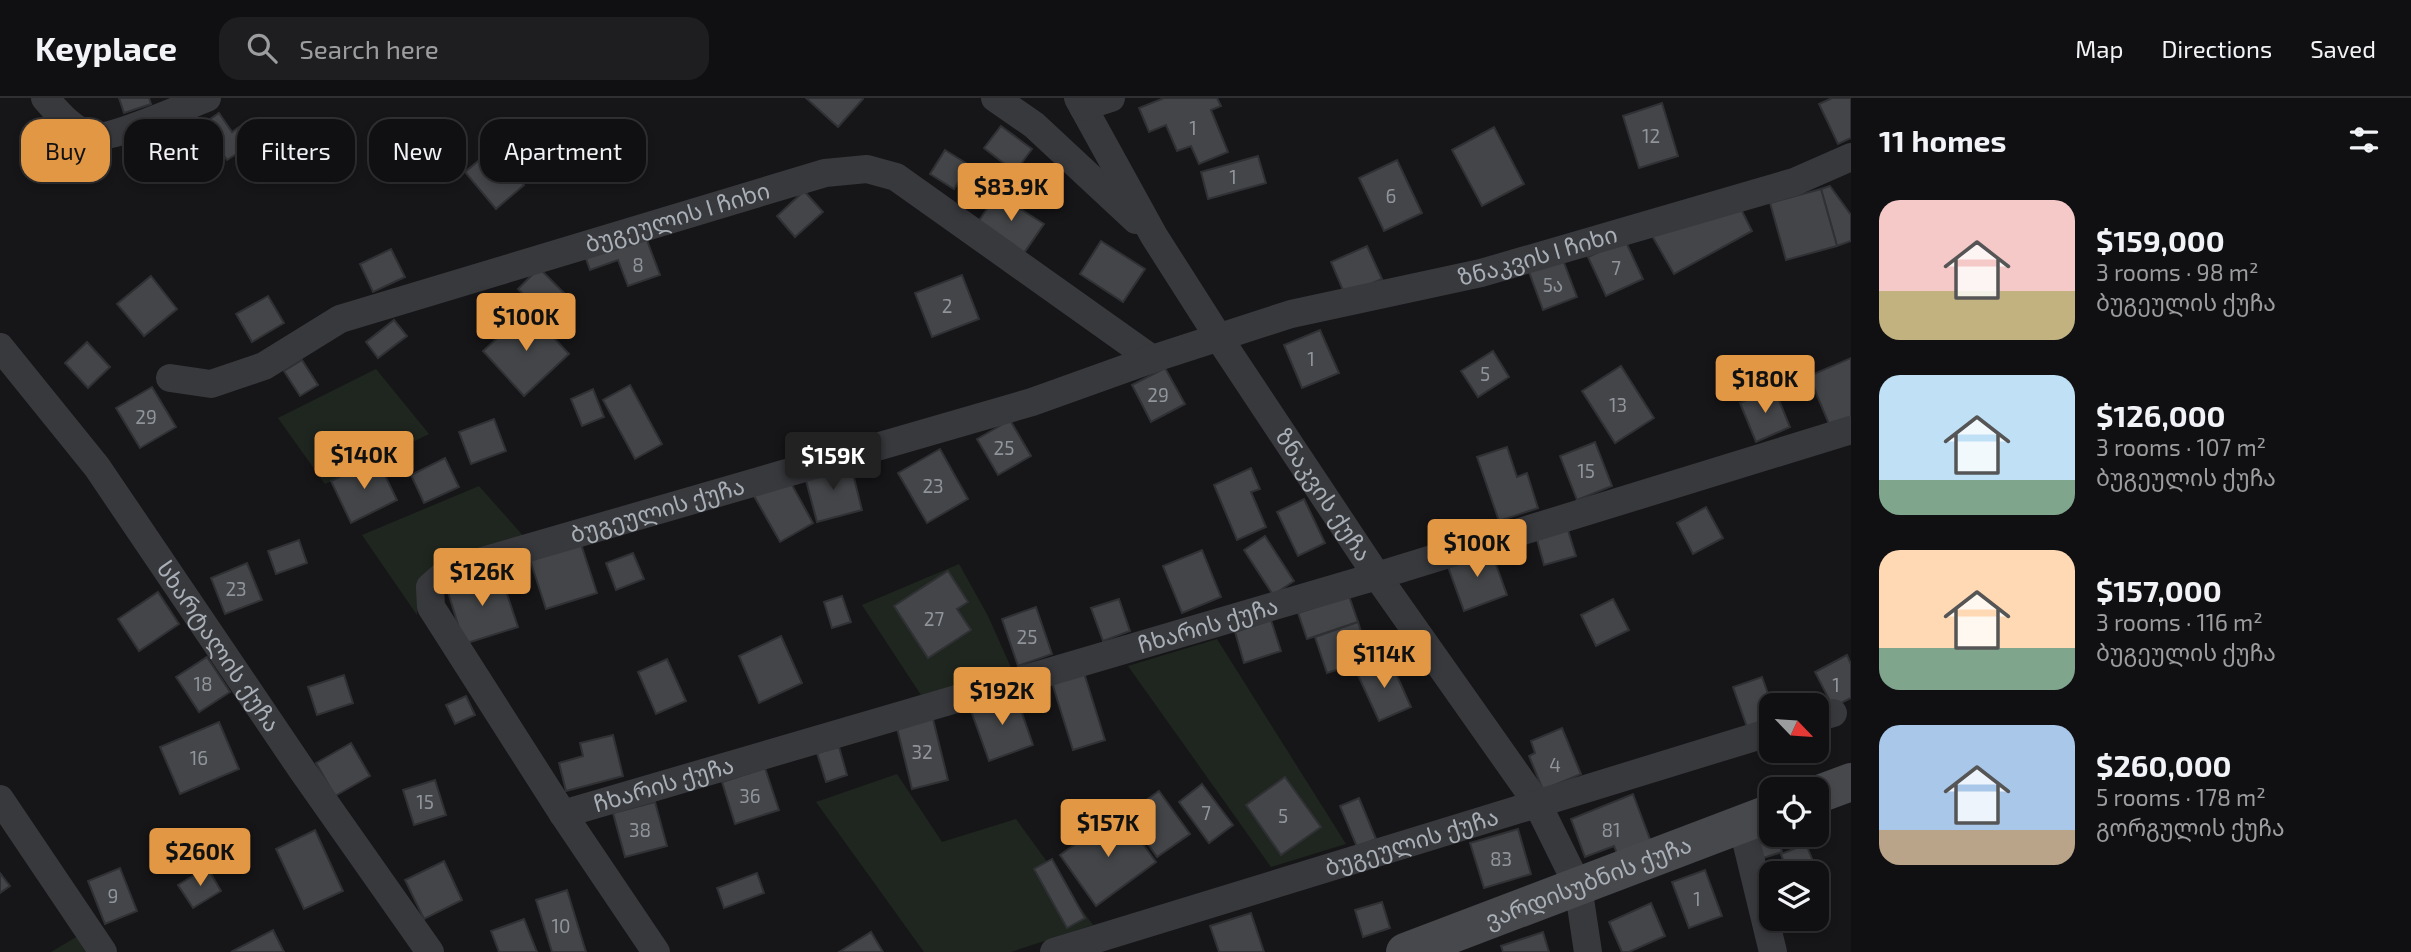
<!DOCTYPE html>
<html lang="en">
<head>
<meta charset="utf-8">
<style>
	body { margin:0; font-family:"Exo 2","Noto Sans Georgian",sans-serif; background:#1e1e20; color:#f1f3f6; height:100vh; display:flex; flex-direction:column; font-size:26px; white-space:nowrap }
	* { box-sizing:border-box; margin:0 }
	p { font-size:23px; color:#9c9d9f }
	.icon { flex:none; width:38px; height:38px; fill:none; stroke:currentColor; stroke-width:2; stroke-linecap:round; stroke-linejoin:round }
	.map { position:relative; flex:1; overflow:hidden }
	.side { display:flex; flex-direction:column; background:#101012; width:560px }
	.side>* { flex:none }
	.hud { position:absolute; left:21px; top:21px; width:665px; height:63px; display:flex; gap:14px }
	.needle { width:46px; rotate:115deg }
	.controls { position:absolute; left:1759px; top:595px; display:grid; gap:14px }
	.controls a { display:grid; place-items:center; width:70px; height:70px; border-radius:14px; background:#101012; box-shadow:0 4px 10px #0003,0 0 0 2px #303032; font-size:35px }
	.price { position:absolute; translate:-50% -60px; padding:0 16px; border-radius:7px; background:#e29744; color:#111; font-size:23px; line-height:46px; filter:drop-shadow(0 2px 4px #0008) }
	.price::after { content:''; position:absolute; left:50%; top:42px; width:21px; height:16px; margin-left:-10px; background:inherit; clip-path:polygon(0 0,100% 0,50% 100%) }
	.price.selected { background:#222; color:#fff }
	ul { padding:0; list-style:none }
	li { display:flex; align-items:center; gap:21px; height:175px; padding:0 28px }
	li span { display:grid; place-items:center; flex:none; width:196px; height:140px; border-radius:21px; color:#555 }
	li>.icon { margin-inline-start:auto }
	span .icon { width:84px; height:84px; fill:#fffc; stroke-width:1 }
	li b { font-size:30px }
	h2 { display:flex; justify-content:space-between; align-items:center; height:84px; padding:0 28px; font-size:30px }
	.tag { padding:0 24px; border-radius:21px; background:#101012; box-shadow:0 4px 10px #0003,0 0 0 2px #303032; font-size:24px; line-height:63px }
	.tag.selected { background:#e29744; color:#111 }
	header { display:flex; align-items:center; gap:42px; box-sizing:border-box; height:98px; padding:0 35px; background:#101012; border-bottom:2px solid #303032 }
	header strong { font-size:33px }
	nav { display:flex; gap:38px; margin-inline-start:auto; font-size:24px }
	.search { width:490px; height:63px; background:#1e1e20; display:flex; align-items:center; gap:18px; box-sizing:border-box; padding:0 24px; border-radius:21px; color:#9c9d9f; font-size:26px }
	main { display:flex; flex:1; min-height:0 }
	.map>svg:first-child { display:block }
	.green { fill:#1f261f }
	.building { fill:#434548; stroke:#303134; stroke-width:2 }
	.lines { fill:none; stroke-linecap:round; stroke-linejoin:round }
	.street { stroke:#38393d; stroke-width:28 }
	.secondary { stroke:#46484c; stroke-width:38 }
	.labels { text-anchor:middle; stroke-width:7; stroke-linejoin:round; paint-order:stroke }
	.number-label { font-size:19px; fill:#90949b }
	.street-label { font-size:23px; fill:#a9afb7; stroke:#111113 }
</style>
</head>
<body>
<header>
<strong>Keyplace</strong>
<div class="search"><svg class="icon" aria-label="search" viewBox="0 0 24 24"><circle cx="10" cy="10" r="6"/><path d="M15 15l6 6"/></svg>Search here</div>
<nav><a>Map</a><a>Directions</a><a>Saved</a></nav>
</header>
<main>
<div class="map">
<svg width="1851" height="854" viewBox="0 0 1851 854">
	<rect width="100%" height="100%" fill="#161618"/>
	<g class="green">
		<polygon points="376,271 429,336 325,386 278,320"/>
		<polygon points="479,388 526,441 417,488 417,517 362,437"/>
		<polygon points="959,466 988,518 1013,574 921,597 862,507"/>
		<polygon points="1217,541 1346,746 1271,769 1128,568"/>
		<polygon points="897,676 942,744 1016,721 1093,827 1011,854 924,854 816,704"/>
		<polygon points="78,838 89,854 51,854"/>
	</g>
	<g class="building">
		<polygon points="119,0 149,0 151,6 124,15"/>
		<polygon points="806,0 862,0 863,1 838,29"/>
		<polygon points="1164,0 1217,0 1221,8 1211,12 1228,54 1199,66 1191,48 1177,53 1166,27 1149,34 1139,10"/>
		<polygon points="1832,0 1851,0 1851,40 1838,46 1819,6"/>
		<polygon points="1662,5 1678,58 1639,70 1623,18"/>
		<polygon points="219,15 232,34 251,21 263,39 227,62 203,26"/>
		<polygon points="513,21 533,49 519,58 499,30"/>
		<polygon points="1001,28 1032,51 1015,74 984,50"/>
		<polygon points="1494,29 1524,86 1482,108 1452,52"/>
		<polygon points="494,50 524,87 496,111 465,74"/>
		<polygon points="945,52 969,67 954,91 930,76"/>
		<polygon points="1258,58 1266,85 1208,101 1201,74"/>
		<polygon points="1397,62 1422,115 1384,133 1359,80"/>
		<polygon points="1830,88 1851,117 1851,143 1837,148 1821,91"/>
		<polygon points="1821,91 1837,148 1786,162 1770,105"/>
		<polygon points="804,93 823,114 795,139 777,118"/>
		<polygon points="997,96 1044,126 1024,155 978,124"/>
		<polygon points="1738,105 1752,133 1674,176 1651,136"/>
		<polygon points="645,137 660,177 628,188 618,162 590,172 585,158"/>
		<polygon points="1625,142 1643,181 1606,198 1588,159"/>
		<polygon points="1101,143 1145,171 1123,204 1080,176"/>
		<polygon points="1367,148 1382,181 1345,197 1331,164"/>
		<polygon points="391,151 405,179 373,194 360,166"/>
		<polygon points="1563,162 1577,199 1543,212 1529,174"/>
		<polygon points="539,170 566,197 545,218 518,191"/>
		<polygon points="962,177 979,221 932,239 915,195"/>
		<polygon points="151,178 177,211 144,238 117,206"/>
		<polygon points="268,198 284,225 252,244 236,216"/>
		<polygon points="528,212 569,256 524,298 483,253"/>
		<polygon points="394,222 407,238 378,260 366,244"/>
		<polygon points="1320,232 1339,275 1302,290 1284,247"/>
		<polygon points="87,244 110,269 88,290 65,265"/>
		<polygon points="1493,253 1509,279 1478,299 1461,273"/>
		<polygon points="1851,260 1851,323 1831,331 1809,278"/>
		<polygon points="302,262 318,287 300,298 284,273"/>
		<polygon points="1621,268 1654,320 1615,345 1582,293"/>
		<polygon points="1165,270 1185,306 1151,324 1132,287"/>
		<polygon points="630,287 662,346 635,361 603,302"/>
		<polygon points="152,289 176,329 140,350 116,310"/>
		<polygon points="1774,290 1790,329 1756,344 1740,305"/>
		<polygon points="593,291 604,319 582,328 571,301"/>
		<polygon points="494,321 506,353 471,366 459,334"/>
		<polygon points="1010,322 1031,358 998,377 977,341"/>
		<polygon points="1595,344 1612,388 1577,402 1560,358"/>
		<polygon points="1507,349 1517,379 1527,375 1538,410 1499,423 1477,359"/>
		<polygon points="940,351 968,401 927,425 898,375"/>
		<polygon points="445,360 459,389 424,405 411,377"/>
		<polygon points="377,361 397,402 351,425 331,383"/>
		<polygon points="850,364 862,412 817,424 804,375"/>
		<polygon points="1251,370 1260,391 1251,394 1266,429 1237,442 1214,387"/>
		<polygon points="787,378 813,425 780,444 754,398"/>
		<polygon points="1304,401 1325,445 1298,458 1277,414"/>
		<polygon points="1706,409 1723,440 1693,456 1677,425"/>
		<polygon points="1567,429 1576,458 1544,467 1536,438"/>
		<polygon points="1265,438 1294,483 1273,497 1244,452"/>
		<polygon points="299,442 307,465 276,476 268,453"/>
		<polygon points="581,446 597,495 546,511 530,462"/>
		<polygon points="1490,450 1507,497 1464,513 1447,466"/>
		<polygon points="1202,452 1221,499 1182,515 1163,468"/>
		<polygon points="633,455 644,481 616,492 606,465"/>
		<polygon points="247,465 262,502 225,516 211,480"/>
		<polygon points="948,473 968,504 957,511 971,532 928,560 894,508"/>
		<polygon points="500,475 518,529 464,546 447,491"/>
		<polygon points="158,494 179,526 139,553 118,521"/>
		<polygon points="842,498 851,524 832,530 824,504"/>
		<polygon points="1349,498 1358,524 1307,541 1298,515"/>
		<polygon points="1119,501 1130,533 1103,543 1091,510"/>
		<polygon points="1613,501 1629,532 1596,548 1581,517"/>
		<polygon points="1036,509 1052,556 1018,568 1002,521"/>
		<polygon points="1271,522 1281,553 1244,565 1235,534"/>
		<polygon points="1358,524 1370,561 1327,575 1315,539"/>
		<polygon points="781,538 802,585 759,605 739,558"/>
		<polygon points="1847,557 1851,566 1851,600 1833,609 1815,574"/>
		<polygon points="207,559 230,594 199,614 176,579"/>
		<polygon points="1389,560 1411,609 1379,623 1357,575"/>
		<polygon points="667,561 686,603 656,616 638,574"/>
		<polygon points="1084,575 1105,642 1073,652 1052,585"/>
		<polygon points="344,577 353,605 317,617 308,589"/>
		<polygon points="1762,579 1772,607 1771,620 1747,629 1733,589"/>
		<polygon points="1015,595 1033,647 989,663 970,610"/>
		<polygon points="466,598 475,617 455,626 446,607"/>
		<polygon points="932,617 948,682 912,691 896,626"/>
		<polygon points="219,624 239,671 180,696 160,649"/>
		<polygon points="1562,630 1581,676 1543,692 1529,658 1535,655 1531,643"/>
		<polygon points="613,637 623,678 566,693 559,665 583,658 580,645"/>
		<polygon points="351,645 370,678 335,698 316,665"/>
		<polygon points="839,649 847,677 826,684 817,655"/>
		<polygon points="765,670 779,712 735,726 722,684"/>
		<polygon points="1285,679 1321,729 1281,757 1246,707"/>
		<polygon points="435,682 446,717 414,727 403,692"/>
		<polygon points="1202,686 1233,727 1209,745 1179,704"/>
		<polygon points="1159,693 1190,736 1157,759 1127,716"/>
		<polygon points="1633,696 1651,744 1618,758 1614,748 1585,759 1571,721"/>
		<polygon points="1359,700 1376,741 1357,749 1340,708"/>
		<polygon points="655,704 667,748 625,759 613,715"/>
		<polygon points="1120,714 1156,764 1096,808 1060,757"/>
		<polygon points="1518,731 1531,776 1484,790 1470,745"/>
		<polygon points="315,732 343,793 304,811 276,751"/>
		<polygon points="1771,733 1771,737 1777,737 1782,754 1763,760 1756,738"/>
		<polygon points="1795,737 1810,737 1797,743"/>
		<polygon points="1806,746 1816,771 1806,775 1788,775 1781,756"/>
		<polygon points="1052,761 1085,820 1067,830 1034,771"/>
		<polygon points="444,763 462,802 424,821 405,782"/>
		<polygon points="207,769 221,793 193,810 178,787"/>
		<polygon points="120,770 137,813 105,826 88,783"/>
		<polygon points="1705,772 1722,818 1689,830 1672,784"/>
		<polygon points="0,775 10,788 0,795"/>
		<polygon points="757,775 764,795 724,810 717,790"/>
		<polygon points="567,792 586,854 552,854 536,802"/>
		<polygon points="1382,804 1390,830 1363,839 1355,812"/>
		<polygon points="1651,805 1665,838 1629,854 1622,854 1609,824"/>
		<polygon points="1251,815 1264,854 1219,854 1210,828"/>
		<polygon points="524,821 537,854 499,854 491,833"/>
		<polygon points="273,832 284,854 231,854"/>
		<polygon points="871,834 883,854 839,854"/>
		<polygon points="1543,834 1549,854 1503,854 1501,848"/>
	</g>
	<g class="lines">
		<g class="street">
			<path d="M45,0C58,15 72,32 92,38C109,43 186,8 207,0"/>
			<polyline points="995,0 1034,27 1136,122"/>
			<path id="s1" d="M1078,0L1154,138L1219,240L1377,478L1537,705L1578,788L1588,854"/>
			<polyline points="1083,9 1111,0"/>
			<path id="s2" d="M0,249L97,369L302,672L430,854"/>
			<path id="s3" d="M170,280L211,286L264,268L340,221L825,75L867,71L896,79L1152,261"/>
			<polyline points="1816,620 1833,615"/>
			<polyline points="0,701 103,854"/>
			<path id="s4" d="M563,716L1377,478L1851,332"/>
			<polyline points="1742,726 1773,854"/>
			<path id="s5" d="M656,854L563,716L431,509L430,489L448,473L1032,304L1152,261L1291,216L1481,175L1794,84L1851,59"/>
			<path id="s6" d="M1054,854L1771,634"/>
		</g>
		<g class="secondary">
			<polyline points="1816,697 1851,684"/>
			<path id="s7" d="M1405,854L1771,715"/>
		</g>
	</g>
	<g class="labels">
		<g class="number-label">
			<text x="1193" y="37">1</text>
			<text x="1651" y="45">12</text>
			<text x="1233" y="86">1</text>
			<text x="1391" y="105">6</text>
			<text x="638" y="174">8</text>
			<text x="1616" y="177">7</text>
			<text x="1553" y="194">5ა</text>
			<text x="947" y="215">2</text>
			<text x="1311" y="268">1</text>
			<text x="1485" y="283">5</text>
			<text x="1158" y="304">29</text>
			<text x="1618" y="314">13</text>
			<text x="146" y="326">29</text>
			<text x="1004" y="357">25</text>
			<text x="1586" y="380">15</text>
			<text x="933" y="395">23</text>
			<text x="236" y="498">23</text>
			<text x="934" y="528">27</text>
			<text x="1027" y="546">25</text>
			<text x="203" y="593">18</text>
			<text x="1836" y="594">1</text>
			<text x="922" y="661">32</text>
			<text x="199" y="667">16</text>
			<text x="1555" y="674">4</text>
			<text x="750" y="705">36</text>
			<text x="425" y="711">15</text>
			<text x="1206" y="722">7</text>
			<text x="1283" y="725">5</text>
			<text x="640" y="739">38</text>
			<text x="1611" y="739">81</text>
			<text x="1501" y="768">83</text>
			<text x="113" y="805">9</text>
			<text x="1697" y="808">1</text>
			<text x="561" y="835">10</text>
		</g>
		<g class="street-label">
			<text dy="8" stroke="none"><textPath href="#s3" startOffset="539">ბუგეულის I ჩიხი</textPath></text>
			<text dy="8" stroke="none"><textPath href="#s5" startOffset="1591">ზნაკვის I ჩიხი</textPath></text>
			<text dy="8" stroke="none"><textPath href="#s1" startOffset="467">ზნაკვის ქუჩა</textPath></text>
			<text dy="8" stroke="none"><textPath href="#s5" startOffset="674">ბუგეულის ქუჩა</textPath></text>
			<text dy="8" stroke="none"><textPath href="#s4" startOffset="672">ჩხარის ქუჩა</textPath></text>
			<text dy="8" stroke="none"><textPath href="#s2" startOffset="371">სხარტალის ქუჩა</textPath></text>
			<text dy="8" stroke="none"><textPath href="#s4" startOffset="105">ჩხარის ქუჩა</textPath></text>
			<text dy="8" stroke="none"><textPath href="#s6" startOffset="374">ბუგეულის ქუჩა</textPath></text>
			<text dy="8" stroke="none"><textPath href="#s7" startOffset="196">ვარდისუბნის ქუჩა</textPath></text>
		</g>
	</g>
</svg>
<div class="controls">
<a><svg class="needle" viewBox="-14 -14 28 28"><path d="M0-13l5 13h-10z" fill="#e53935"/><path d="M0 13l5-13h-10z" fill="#9c9d9f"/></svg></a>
<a><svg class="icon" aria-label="locate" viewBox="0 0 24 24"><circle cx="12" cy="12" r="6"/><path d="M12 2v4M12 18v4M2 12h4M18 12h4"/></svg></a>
<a><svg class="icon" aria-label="layers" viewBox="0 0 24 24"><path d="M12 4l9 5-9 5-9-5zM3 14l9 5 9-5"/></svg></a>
</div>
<b class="price" style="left:1011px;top:125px">$83.9K</b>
<b class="price" style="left:526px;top:255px">$100K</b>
<b class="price" style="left:1765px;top:317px">$180K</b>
<b class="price" style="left:364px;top:393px">$140K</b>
<b class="price selected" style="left:833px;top:394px">$159K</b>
<b class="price" style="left:1477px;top:481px">$100K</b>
<b class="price" style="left:482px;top:510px">$126K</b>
<b class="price" style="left:1384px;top:592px">$114K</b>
<b class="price" style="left:1002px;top:629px">$192K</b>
<b class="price" style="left:1108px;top:761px">$157K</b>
<b class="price" style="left:200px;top:790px">$260K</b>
<div class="hud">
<a class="tag selected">Buy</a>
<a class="tag">Rent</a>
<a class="tag">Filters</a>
<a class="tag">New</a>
<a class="tag">Apartment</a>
</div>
</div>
<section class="side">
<h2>11 homes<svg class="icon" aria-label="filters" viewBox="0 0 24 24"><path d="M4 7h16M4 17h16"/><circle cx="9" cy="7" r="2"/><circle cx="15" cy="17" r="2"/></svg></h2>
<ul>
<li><span style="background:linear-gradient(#f6c9c9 65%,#c2b280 0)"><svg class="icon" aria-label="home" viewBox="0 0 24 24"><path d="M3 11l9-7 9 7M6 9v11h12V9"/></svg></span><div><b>$159,000</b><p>3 rooms · 98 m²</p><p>ბუგეულის ქუჩა</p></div></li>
<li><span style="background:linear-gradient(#bfe0f5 75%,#7fa58c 0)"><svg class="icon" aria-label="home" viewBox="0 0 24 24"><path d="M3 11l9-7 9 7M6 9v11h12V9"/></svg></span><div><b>$126,000</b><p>3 rooms · 107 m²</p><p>ბუგეულის ქუჩა</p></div></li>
<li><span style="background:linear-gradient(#ffd9b3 70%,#7fa58c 0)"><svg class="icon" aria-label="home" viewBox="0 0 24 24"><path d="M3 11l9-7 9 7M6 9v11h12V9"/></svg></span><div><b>$157,000</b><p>3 rooms · 116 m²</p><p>ბუგეულის ქუჩა</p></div></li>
<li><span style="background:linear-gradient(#a9c7e8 75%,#b9a48a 0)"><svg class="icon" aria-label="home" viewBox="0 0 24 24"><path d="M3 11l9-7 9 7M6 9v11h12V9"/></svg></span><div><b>$260,000</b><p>5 rooms · 178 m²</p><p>გორგულის ქუჩა</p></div></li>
</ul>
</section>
</main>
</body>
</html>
